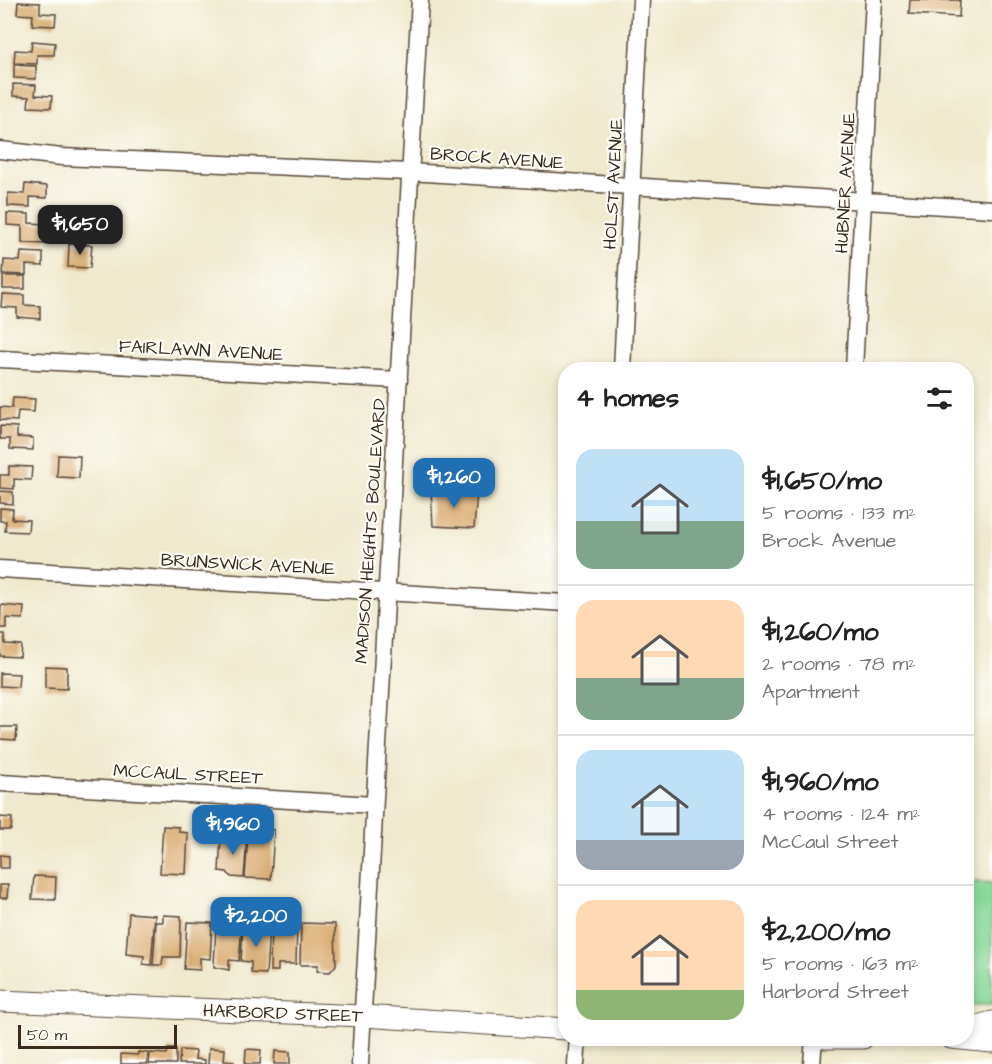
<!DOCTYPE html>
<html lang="en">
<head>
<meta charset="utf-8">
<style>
	body { margin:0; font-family:"Architects Daughter",sans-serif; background:#f6f6f6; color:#222; height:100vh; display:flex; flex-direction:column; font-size:22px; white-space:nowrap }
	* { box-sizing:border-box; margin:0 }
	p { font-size:20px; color:#767676 }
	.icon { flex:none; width:33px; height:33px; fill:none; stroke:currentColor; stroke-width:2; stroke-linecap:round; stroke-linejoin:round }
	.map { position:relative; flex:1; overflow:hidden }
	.drawer { position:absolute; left:558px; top:362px; width:416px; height:684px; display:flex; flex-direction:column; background:#fff; border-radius:24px; box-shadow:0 3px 9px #0003 }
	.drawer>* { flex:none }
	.scale { position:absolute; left:18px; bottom:15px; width:159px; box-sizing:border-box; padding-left:6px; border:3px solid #3b2a1e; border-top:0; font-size:16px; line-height:21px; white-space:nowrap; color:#3b2a1e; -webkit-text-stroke:4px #fdfcf7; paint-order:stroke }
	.price { position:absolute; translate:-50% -51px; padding:0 14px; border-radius:12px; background:#1f6fb2; color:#fff; font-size:20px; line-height:39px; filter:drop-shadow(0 2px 3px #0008) }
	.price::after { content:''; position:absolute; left:50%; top:36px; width:18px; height:14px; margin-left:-9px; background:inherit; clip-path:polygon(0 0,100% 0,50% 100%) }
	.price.active { background:#222; color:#fff }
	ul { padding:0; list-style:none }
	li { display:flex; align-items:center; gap:18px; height:150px; padding:0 18px }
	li+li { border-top:2px solid #e0e0e0 }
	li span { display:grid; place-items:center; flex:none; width:168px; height:120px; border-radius:18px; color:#555 }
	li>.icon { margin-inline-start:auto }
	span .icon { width:72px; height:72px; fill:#fffc; stroke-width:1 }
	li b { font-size:26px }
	h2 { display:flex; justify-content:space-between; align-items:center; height:72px; padding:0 18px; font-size:26px }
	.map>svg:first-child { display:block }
	.green { fill:#88d898; stroke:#62815b; stroke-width:1.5 }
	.building { fill:#d9ab70 }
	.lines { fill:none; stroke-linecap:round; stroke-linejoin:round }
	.minor-casing { stroke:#564738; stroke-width:19 }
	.tertiary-casing { stroke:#564738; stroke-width:23 }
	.minor { stroke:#fff; stroke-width:16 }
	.tertiary { stroke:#fff; stroke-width:21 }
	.labels { text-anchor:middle; stroke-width:4.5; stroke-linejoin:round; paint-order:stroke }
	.street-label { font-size:18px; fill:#3b2a1e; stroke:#fdfcf7 }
</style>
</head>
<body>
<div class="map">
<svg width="992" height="1064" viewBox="0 0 992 1064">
	<rect width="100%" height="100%" fill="#fdfcf7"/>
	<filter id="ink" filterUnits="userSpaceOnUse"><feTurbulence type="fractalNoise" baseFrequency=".0167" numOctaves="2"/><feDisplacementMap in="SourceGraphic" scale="12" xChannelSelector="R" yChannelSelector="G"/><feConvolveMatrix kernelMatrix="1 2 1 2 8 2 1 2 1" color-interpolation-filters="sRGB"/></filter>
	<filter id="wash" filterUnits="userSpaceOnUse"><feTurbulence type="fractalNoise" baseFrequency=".008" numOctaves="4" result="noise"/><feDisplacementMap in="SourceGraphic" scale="24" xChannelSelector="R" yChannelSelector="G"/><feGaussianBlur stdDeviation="1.35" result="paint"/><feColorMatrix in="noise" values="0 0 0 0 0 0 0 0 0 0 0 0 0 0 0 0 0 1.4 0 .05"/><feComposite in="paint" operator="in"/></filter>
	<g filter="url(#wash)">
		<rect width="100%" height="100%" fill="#efe9ce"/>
		<polygon class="green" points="966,881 992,883 992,1004 966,1006"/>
		<g id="blocks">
			<g class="building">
				<polygon points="910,0 960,0 959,17 909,14"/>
				<polygon points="18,2 40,3 40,13 56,14 55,26 32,25 33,15 17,14"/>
				<polygon points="32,41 55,43 54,55 37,55 37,64 14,63 15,50 31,51"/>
				<polygon points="14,65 36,66 36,79 14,78"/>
				<polygon points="13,84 36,85 35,95 52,96 51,108 28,107 29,97 13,96"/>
				<polygon points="25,184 47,186 47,198 30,197 30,207 8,206 8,193 24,194"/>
				<polygon points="7,213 29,214 29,223 46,224 45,244 22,243 22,226 7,225"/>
				<polygon points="69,244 92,245 90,268 68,267"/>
				<polygon points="21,252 43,253 43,266 26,265 26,275 3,274 4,260 20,261"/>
				<rect x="3" y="276" width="22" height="13"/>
				<polygon points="2,294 24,295 24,305 40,306 40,319 17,317 17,308 1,307"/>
				<polygon points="13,398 35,399 34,412 18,411 17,421 0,420 0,407 12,408"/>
				<polygon points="0,426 17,427 17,437 33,438 33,450 10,449 10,439 0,439"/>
				<polygon points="58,455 80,456 79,478 57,477"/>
				<polygon points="9,466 32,467 31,480 14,479 14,489 0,488 0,475 9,475"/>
				<polygon points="431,490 477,493 474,528 433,526"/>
				<polygon points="0,491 13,492 13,504 0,503"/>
				<polygon points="0,508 13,509 12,519 29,520 28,532 5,531 6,521 0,521"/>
				<polygon points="1,605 24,607 23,619 6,618 6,628 0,628"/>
				<polygon points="0,634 5,634 5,644 21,645 20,657 0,656"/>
				<polygon points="45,666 67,667 67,689 45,688"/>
				<polygon points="0,673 19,674 18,687 0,686"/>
				<polygon points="0,727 17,727 16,740 0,739"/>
				<polygon points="0,817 12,818 11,830 0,830"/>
				<polygon points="163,826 179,827 179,832 188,833 186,874 160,873"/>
				<polygon points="258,828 274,830 271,879 245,878 248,835 257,836"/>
				<polygon points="221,836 247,837 244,878 231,877 227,872 219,871"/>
				<polygon points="0,855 9,856 9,868 0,868"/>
				<polygon points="34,876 56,877 55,900 32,899"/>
				<polygon points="0,885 8,885 7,898 0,898"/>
				<polygon points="129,913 155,915 151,965 143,964 144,956 126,954"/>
				<polygon points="163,915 181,916 180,957 163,957 162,965 153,965 156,922 163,922"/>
				<polygon points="187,922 212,923 210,959 200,958 200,970 184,969"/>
				<polygon points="279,922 297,922 296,964 278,964 278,971 270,971 271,928 279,929"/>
				<polygon points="216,923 242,925 239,961 229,960 229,970 214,967"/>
				<polygon points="301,923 335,924 336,965 330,972 317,971 318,965 300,965"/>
				<polygon points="243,926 269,927 266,974 251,973 251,962 241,961"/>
				<polygon points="209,1048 225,1049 224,1061 234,1062 234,1064 208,1064"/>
				<polygon points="168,1049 176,1049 176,1064 149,1064 150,1053 167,1054"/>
				<polygon points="246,1049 261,1050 260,1064 245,1064"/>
				<polygon points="180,1050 196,1051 195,1059 205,1060 205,1064 179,1064"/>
				<polygon points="275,1051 290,1052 290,1064 274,1064"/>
				<polygon points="138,1052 148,1053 147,1064 121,1064 121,1054 138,1055"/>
			</g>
		</g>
	</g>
	<g filter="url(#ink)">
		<use href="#blocks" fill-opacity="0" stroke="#564738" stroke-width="1.5"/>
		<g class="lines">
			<g class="minor-casing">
				<g id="minor">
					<polyline points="0,150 62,157 409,172 992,209"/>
					<polyline points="0,359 399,380"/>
					<polyline points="622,369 641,0"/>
					<polyline points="854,369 874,0"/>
					<polyline points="0,569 566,603"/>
					<polyline points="0,783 374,805"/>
					<polyline points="360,1064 420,0"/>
					<polyline points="576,1064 578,1038"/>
					<polyline points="812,1064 814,1038"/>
				</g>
			</g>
			<g class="tertiary-casing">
				<g id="tertiary">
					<polyline points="0,1001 363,1016 566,1029"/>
					<polyline points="966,1029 992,1022"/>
					<polyline points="825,1038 863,1038"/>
					<polyline points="951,1038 992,1042"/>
				</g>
			</g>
			<use href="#minor" class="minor"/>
			<use href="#tertiary" class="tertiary"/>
		</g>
	</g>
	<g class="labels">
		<g class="street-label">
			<text transform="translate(497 158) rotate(4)" y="6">BROCK AVENUE</text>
			<text transform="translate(845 183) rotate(-87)" y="6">HUBNER AVENUE</text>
			<text transform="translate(613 184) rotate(-87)" y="6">HOLST AVENUE</text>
			<text transform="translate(201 350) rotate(3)" y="6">FAIRLAWN AVENUE</text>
			<text transform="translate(370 531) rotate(-86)" y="6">MADISON HEIGHTS BOULEVARD</text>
			<text transform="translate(248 564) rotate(3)" y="6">BRUNSWICK AVENUE</text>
			<text transform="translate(188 774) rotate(3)" y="6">MCCAUL STREET</text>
			<text transform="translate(283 1013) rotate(2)" y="6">HARBORD STREET</text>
		</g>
	</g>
</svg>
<div class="scale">50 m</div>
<b class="price active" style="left:80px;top:256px">$1,650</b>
<b class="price" style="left:454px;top:509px">$1,260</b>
<b class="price" style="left:233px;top:856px">$1,960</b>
<b class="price" style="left:256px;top:948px">$2,200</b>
<section class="drawer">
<h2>4 homes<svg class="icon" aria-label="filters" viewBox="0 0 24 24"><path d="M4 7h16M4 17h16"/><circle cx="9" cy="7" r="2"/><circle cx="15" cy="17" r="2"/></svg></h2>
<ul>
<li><span style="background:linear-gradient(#bfe0f5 60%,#7fa58c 0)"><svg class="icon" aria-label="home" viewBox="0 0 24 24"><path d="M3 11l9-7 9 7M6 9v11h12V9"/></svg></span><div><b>$1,650/mo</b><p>5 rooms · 133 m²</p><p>Brock Avenue</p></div></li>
<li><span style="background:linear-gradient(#ffd9b3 65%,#7fa58c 0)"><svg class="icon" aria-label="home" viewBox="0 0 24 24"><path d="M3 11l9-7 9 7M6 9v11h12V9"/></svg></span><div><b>$1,260/mo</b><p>2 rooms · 78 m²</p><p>Apartment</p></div></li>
<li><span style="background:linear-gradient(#bfe0f5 75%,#9aa5b1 0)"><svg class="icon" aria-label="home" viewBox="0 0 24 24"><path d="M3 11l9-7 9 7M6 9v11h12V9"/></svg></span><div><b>$1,960/mo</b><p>4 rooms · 124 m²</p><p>McCaul Street</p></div></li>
<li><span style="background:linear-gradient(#ffd9b3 75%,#8fb573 0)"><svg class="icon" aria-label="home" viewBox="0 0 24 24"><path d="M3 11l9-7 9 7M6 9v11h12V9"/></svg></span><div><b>$2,200/mo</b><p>5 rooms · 163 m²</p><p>Harbord Street</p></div></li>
</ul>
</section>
</div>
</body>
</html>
